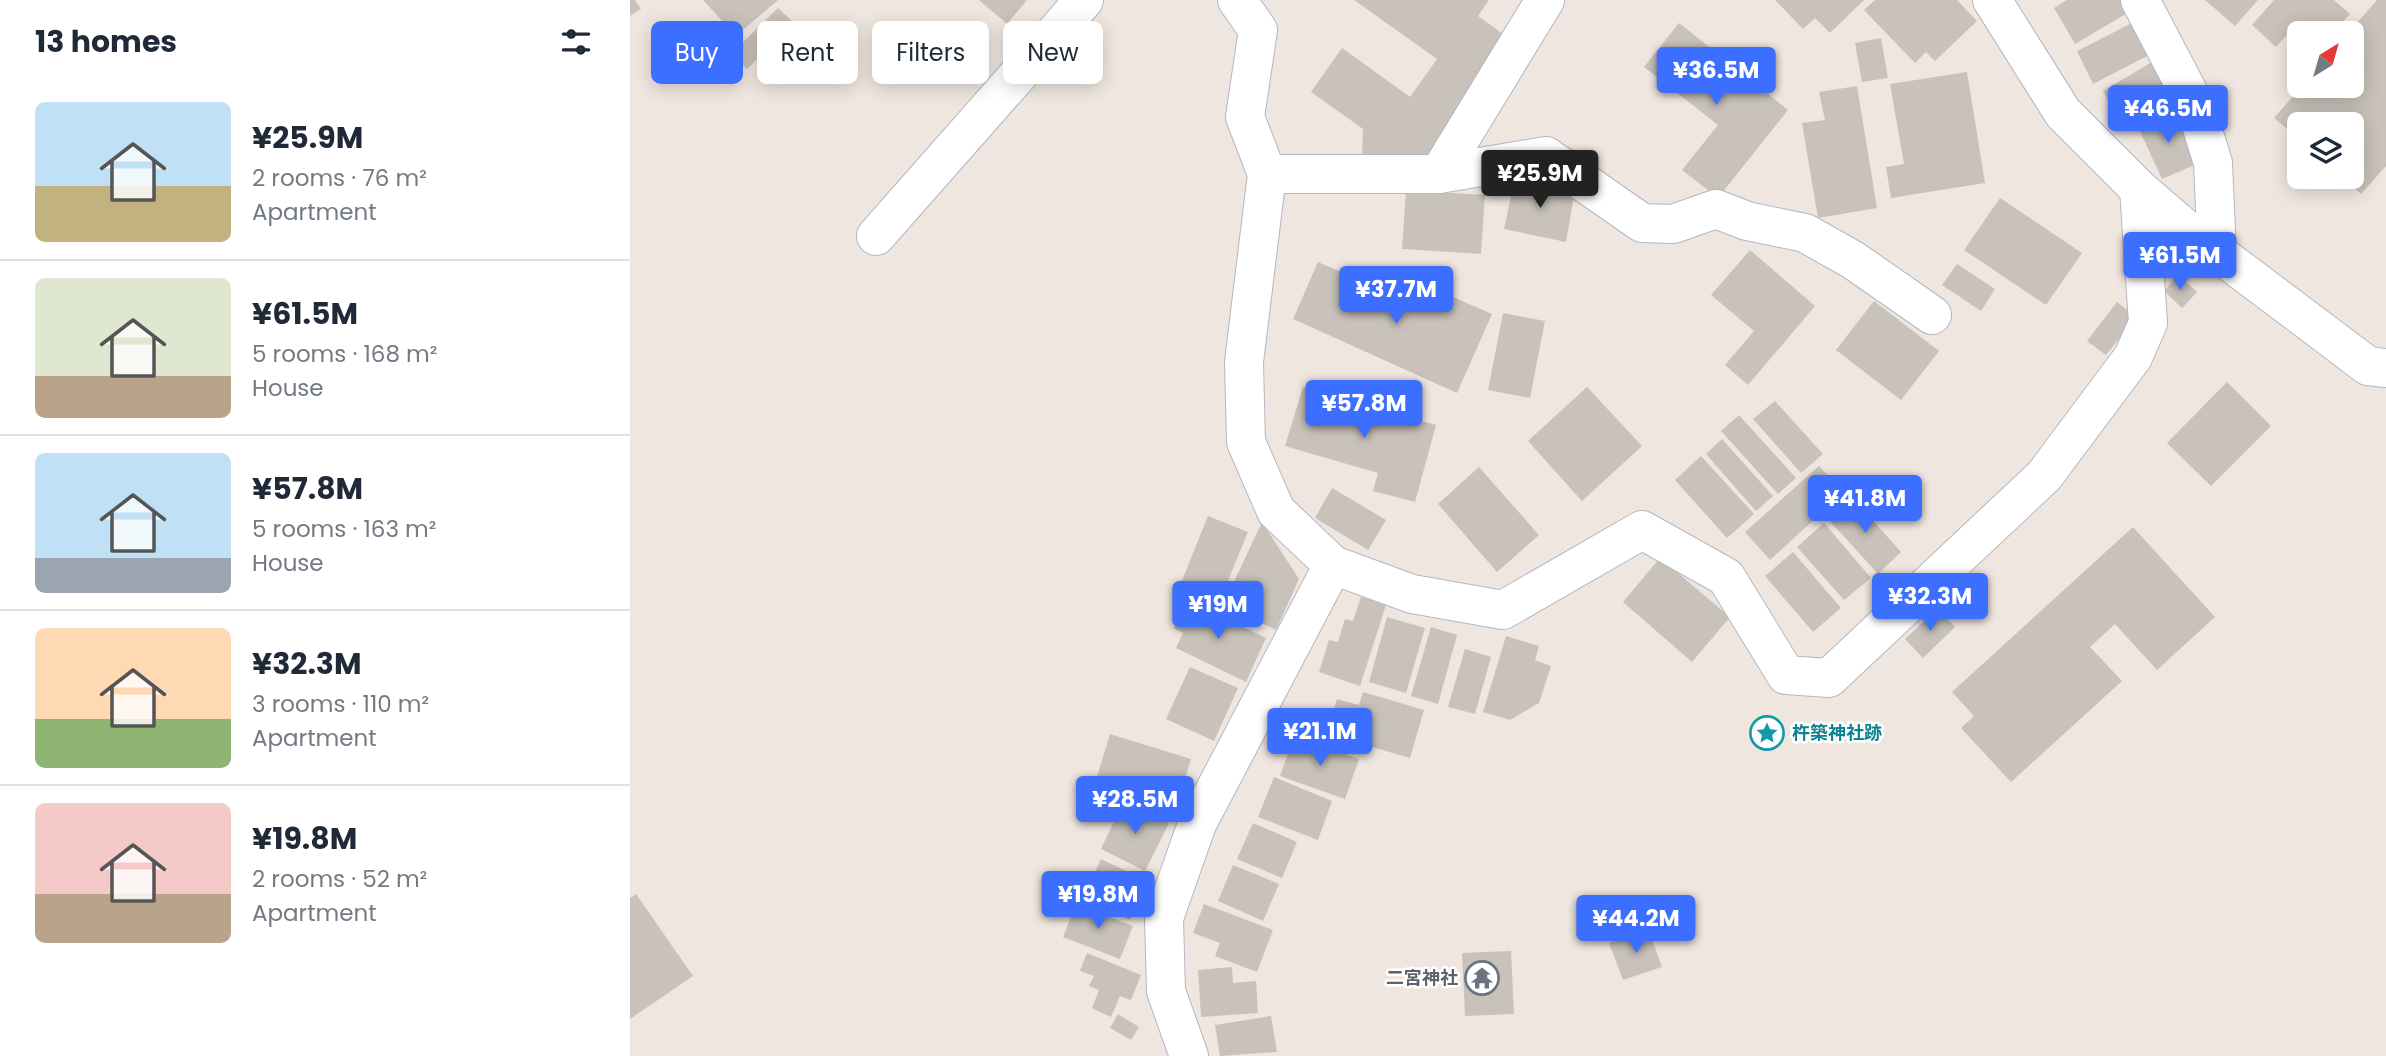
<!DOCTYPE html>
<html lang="en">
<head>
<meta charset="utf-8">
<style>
	body { margin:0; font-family:Poppins,"Noto Sans JP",sans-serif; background:#f2f2f3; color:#1f2937; height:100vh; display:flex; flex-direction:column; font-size:26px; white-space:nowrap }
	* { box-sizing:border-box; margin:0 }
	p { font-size:23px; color:#747a83 }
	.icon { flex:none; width:38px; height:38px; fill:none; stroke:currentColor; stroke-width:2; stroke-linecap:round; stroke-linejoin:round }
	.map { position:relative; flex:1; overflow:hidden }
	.details { display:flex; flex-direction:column; background:#fff; width:630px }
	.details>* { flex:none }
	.top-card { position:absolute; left:21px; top:21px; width:665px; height:63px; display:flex; gap:14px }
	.needle { width:46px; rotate:37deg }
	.buttons { position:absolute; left:1657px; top:21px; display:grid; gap:14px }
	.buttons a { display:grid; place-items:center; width:77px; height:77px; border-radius:10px; background:#fff; box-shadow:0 4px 18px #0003; font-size:35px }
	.price { position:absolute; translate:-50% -60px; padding:0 16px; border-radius:7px; background:#3c6eff; color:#fff; font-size:23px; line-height:46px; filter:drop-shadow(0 2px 4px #0008) }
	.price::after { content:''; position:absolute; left:50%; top:42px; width:21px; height:16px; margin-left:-10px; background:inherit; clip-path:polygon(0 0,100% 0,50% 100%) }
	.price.selected { background:#222; color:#fff }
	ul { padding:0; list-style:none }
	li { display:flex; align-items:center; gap:21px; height:175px; padding:0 35px }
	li+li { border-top:2px solid #e0e1e3 }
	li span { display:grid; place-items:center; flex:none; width:196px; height:140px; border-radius:10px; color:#555 }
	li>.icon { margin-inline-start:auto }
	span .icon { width:84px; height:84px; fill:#fffc; stroke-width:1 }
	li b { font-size:30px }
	h2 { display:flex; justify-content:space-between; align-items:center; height:84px; padding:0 35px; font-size:30px }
	.chip { padding:0 24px; border-radius:10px; background:#fff; box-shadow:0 4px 18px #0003; font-size:24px; line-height:63px }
	.chip.selected { background:#3c6eff; color:#fff }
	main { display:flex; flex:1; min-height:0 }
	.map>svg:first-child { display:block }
	.building { fill:#c8c2ba }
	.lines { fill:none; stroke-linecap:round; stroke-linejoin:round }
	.minor-casing { stroke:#b3b7c1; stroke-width:40 }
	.minor { stroke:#fff; stroke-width:38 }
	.labels { text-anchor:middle; stroke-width:5; stroke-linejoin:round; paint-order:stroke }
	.culture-label { font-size:18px; font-weight:bold; fill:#0d838f; stroke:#fff; text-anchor:start }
	.worship-label { font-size:18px; font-weight:bold; fill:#5b616d; stroke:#fff; text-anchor:end }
</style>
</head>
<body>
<main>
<section class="details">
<h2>13 homes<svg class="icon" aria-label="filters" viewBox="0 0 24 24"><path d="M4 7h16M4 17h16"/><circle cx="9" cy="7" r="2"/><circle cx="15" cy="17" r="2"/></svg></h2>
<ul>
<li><span style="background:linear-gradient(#bfe0f5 60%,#c2b280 0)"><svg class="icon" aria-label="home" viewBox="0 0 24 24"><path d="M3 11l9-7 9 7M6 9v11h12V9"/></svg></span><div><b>¥25.9M</b><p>2 rooms · 76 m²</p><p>Apartment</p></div></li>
<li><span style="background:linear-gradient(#dfe7d0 70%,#b9a48a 0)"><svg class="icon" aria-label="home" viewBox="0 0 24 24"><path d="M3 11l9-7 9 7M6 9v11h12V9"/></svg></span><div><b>¥61.5M</b><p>5 rooms · 168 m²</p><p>House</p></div></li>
<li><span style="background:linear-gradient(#bfe0f5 75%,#9aa5b1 0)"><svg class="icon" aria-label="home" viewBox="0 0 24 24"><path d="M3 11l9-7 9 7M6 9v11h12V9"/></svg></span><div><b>¥57.8M</b><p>5 rooms · 163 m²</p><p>House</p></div></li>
<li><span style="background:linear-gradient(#ffd9b3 65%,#8fb573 0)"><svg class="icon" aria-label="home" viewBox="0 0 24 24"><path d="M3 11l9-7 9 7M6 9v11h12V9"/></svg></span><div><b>¥32.3M</b><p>3 rooms · 110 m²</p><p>Apartment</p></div></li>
<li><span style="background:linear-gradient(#f6c9c9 65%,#b9a48a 0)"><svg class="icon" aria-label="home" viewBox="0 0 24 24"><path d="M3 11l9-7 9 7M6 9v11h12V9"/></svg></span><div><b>¥19.8M</b><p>2 rooms · 52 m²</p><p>Apartment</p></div></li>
</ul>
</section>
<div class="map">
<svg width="1756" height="1056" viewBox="0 0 1756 1056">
	<rect width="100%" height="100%" fill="#efe7df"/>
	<g class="building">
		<polygon points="0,0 5,0 11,9 0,16"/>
		<polygon points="73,0 148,0 106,36"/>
		<polygon points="349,0 397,0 377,24"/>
		<polygon points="724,0 859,0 848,16 884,42 803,156 732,154 733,129 681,92 712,48 780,97 807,59"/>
		<polygon points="1145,0 1234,0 1200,33 1185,18 1173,29"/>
		<polygon points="1245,0 1327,0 1347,21 1305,61 1296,52 1285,63 1234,10"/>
		<polygon points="1437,0 1492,0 1499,12 1445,44 1424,8"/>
		<polygon points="1575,0 1628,0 1605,26"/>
		<polygon points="1644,0 1704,0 1720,14 1703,33 1668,33 1663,28 1646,47 1622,25"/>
		<polygon points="1747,0 1756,0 1756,166 1731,194 1712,177 1722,177 1722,124 1670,124 1670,140 1644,118 1672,86 1722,86 1722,33 1718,33"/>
		<polygon points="148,8 164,23 117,69 102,53"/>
		<polygon points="1504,22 1521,54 1463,84 1447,51"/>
		<polygon points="1049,23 1158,110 1088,198 1052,170 1088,125 1014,67"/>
		<polygon points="1251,38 1258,78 1232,82 1225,43"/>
		<polygon points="1522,62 1542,97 1492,126 1473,91"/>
		<polygon points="1337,72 1355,183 1261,198 1256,167 1274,164 1260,84"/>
		<polygon points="1227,86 1247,208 1188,218 1172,123 1195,120 1189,92"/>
		<polygon points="1544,112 1567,164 1532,179 1508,127"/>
		<polygon points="885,177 945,190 936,242 874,229"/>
		<polygon points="776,190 855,195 851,254 772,249"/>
		<polygon points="1370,198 1452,253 1416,305 1334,250"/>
		<polygon points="1120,250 1185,306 1118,385 1095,365 1124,331 1081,295"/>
		<polygon points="688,262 797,310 807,290 862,314 827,393 663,319"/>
		<polygon points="1327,264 1365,289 1351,311 1312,285"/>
		<polygon points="1548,275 1567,292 1552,308 1534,291"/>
		<polygon points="1244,301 1309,351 1271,400 1206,350"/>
		<polygon points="1487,302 1506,317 1476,355 1457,341"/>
		<polygon points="873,313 915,321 900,398 858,390"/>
		<polygon points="1597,382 1641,426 1581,486 1537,443"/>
		<polygon points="673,387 806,425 785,502 743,491 748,473 655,446"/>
		<polygon points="957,387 1012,446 952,501 898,441"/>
		<polygon points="1145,401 1193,454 1171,473 1123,419"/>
		<polygon points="1109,415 1166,478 1148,494 1091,431"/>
		<polygon points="1092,439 1143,496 1126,511 1076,454"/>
		<polygon points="1071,456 1124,514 1097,538 1045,480"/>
		<polygon points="1189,466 1214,492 1140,560 1115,532"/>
		<polygon points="849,467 909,535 867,572 808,504"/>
		<polygon points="702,488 756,520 738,550 685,518"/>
		<polygon points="1222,497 1271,552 1248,574 1198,519"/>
		<polygon points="578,516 618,532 590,600 551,583"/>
		<polygon points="632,522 669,579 646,630 593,605"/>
		<polygon points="1194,523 1241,578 1214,600 1167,547"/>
		<polygon points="1503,527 1585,617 1527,670 1485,624 1460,647 1492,681 1381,782 1331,728 1344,716 1322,692"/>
		<polygon points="1163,552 1211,608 1183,632 1135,576"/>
		<polygon points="1030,558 1100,617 1062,662 993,602"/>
		<polygon points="731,597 756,605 730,686 689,672 699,640 708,642 715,619 723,621"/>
		<polygon points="557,600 636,638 616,682 546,648 553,633 544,628"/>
		<polygon points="1308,608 1325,627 1293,658 1275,639"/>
		<polygon points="757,617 795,628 776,693 739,682"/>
		<polygon points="801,627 827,635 808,704 781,696"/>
		<polygon points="876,636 909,646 905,660 921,666 909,703 880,720 853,712"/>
		<polygon points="835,649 861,657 845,714 818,707"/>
		<polygon points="560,667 608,688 584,741 536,719"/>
		<polygon points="733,692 794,710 780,758 697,734 707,699 729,705"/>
		<polygon points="480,734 561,759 546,808 465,783"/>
		<polygon points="664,737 729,759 715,799 650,776"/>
		<polygon points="644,777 702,801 688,840 628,817"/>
		<polygon points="494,801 539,823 515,871 471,849"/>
		<polygon points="623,823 667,842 652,878 607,859"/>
		<polygon points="471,859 517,881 500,920 453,898"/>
		<polygon points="603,865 649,884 633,921 588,901"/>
		<polygon points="6,894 63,976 0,1019 0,898"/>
		<polygon points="446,904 503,926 490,959 433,937"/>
		<polygon points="574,904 643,930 627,972 585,956 590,943 563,933"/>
		<polygon points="1018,929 1032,967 993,980 979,943"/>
		<polygon points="881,951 884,1014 835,1016 832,953"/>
		<polygon points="457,953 511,975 501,1000 490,996 481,1017 462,1008 469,990 459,986 464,976 450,971"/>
		<polygon points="602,967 603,983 626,981 628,1013 571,1017 568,970"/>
		<polygon points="488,1014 509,1027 501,1040 480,1028"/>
		<polygon points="641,1016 647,1052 590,1056 585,1025"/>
	</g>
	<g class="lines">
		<g class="minor-casing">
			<g id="minor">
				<polyline points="607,0 628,30 615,117 637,174 614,362 616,442 646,511 703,565 782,594 873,610 1012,530 1096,577 1156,675 1199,678 1414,476 1503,357 1518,323 1509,189"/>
				<polyline points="1362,0 1433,113 1509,189 1552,226 1738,366 1756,368"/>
				<polyline points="1510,0 1565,105 1583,163 1587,253"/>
				<polyline points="637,174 809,174 916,156 1012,223 1043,224 1086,209 1117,221 1175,233 1223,260 1302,315"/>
				<polyline points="809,174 915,0"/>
				<polyline points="246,236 454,0"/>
				<polyline points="559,1056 536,991 534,918 567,824 703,565"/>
			</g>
		</g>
		<use href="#minor" class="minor"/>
	</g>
	<defs>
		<g id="sight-ring" transform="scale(1.75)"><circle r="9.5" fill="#fff" stroke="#0f9aa8" stroke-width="1.5"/><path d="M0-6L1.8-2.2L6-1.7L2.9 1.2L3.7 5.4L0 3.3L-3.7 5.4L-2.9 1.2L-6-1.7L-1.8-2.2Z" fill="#0f9aa8"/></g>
		<g id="temple-ring" transform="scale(1.75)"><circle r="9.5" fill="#fff" stroke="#6b7280" stroke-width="1.5"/><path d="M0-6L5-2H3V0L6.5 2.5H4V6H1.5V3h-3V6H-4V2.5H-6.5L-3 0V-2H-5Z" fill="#6b7280"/></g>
	</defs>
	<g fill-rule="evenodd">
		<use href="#sight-ring" x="1137" y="733"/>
		<use href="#temple-ring" x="852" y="978"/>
	</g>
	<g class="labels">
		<g class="culture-label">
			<text x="1162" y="739">杵築神社跡</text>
		</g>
		<g class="worship-label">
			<text x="828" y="984">二宮神社</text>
		</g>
	</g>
</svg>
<div class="buttons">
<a><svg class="needle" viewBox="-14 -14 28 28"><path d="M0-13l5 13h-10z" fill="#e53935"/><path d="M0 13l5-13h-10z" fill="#747a83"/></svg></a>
<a><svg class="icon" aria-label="layers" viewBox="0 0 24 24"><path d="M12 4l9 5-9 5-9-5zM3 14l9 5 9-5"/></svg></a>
</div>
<b class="price" style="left:1086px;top:107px">¥36.5M</b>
<b class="price" style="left:1538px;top:145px">¥46.5M</b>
<b class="price selected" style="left:910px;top:210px">¥25.9M</b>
<b class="price" style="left:1550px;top:292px">¥61.5M</b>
<b class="price" style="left:766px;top:326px">¥37.7M</b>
<b class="price" style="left:734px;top:440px">¥57.8M</b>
<b class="price" style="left:1235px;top:535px">¥41.8M</b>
<b class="price" style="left:1300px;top:633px">¥32.3M</b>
<b class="price" style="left:588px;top:641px">¥19M</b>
<b class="price" style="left:690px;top:768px">¥21.1M</b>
<b class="price" style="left:505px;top:836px">¥28.5M</b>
<b class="price" style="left:468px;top:931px">¥19.8M</b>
<b class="price" style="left:1006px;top:955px">¥44.2M</b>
<div class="top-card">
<a class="chip selected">Buy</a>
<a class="chip">Rent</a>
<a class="chip">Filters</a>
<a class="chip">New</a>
</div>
</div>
</main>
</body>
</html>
